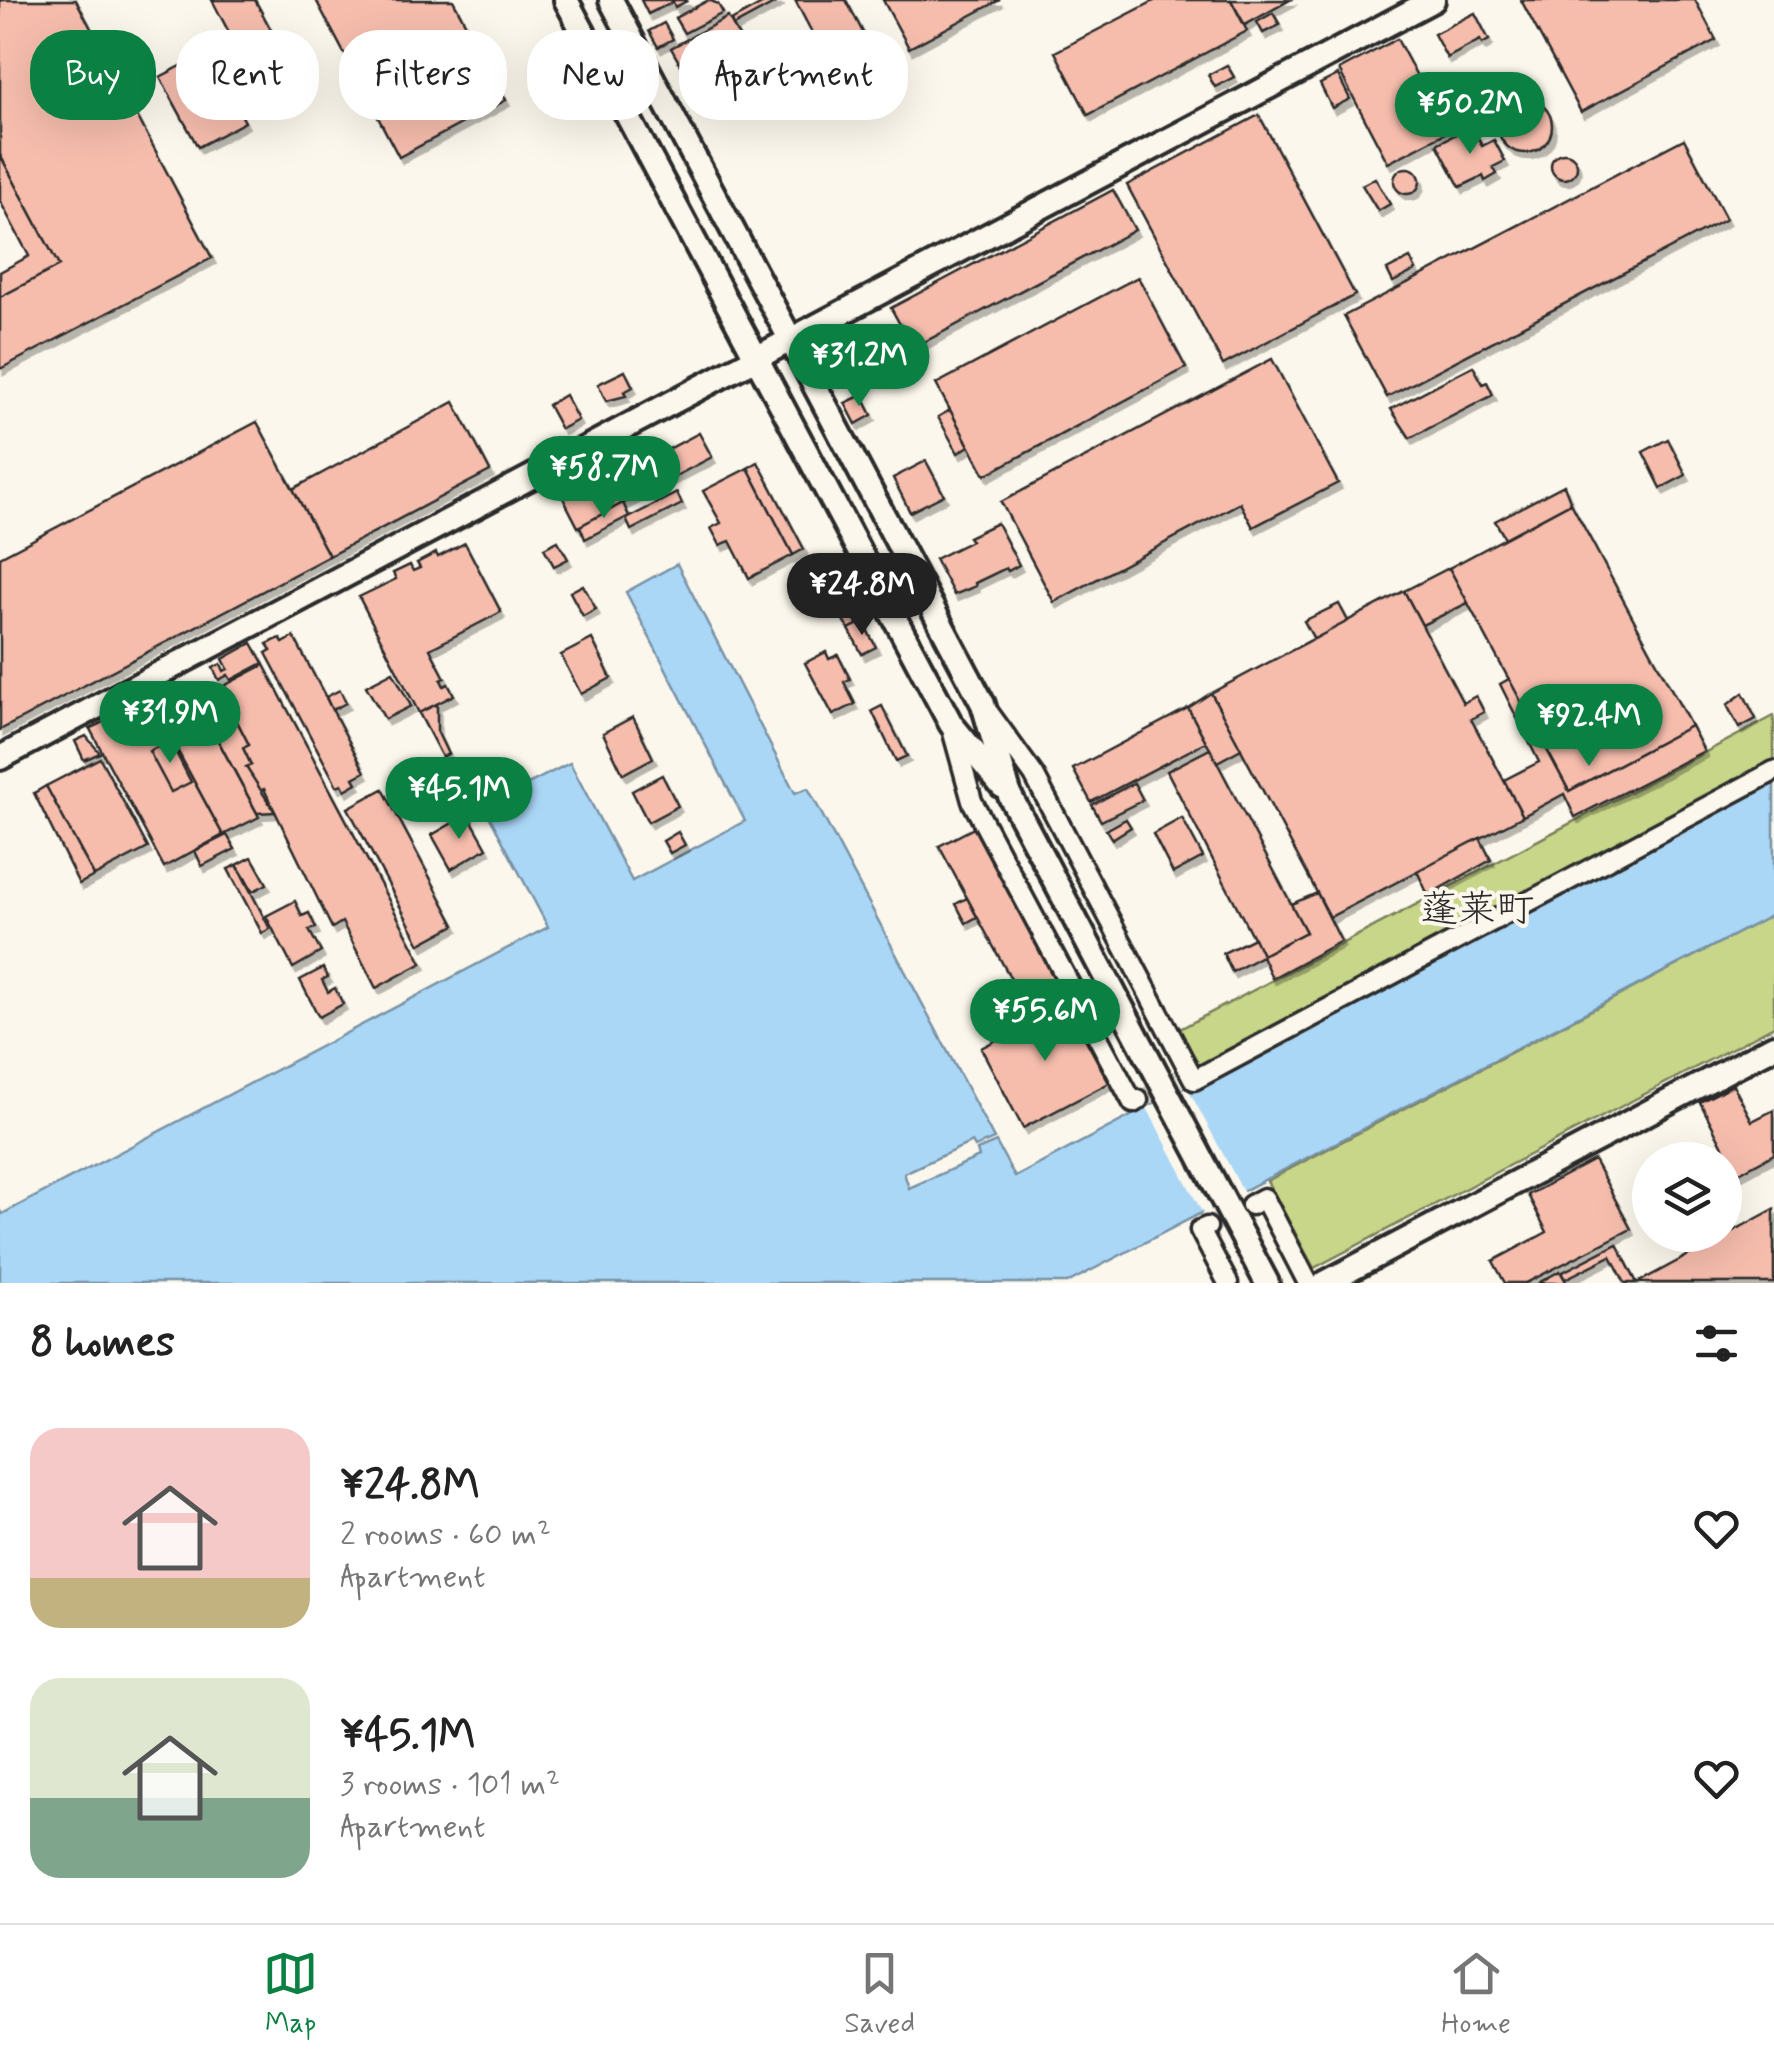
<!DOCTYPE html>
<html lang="en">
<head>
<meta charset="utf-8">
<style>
	body { margin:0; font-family:Mynerve,"Klee One",sans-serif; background:#f2f2f2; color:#222; height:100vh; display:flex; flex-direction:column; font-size:38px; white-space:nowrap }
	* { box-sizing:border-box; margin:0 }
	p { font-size:32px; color:#767676 }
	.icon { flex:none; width:55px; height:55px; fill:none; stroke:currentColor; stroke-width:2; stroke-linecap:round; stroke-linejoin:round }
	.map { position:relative; height:1283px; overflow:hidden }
	.side { display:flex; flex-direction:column; background:#fff; flex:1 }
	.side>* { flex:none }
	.hud { position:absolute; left:30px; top:30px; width:1000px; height:90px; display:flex; gap:20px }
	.tools { position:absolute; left:1632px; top:1142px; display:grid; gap:20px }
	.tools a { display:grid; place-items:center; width:110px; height:110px; border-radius:50%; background:#fff; box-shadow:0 10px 40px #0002; font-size:50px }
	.price { position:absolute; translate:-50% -85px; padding:0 22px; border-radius:35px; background:#0b8043; color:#fff; font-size:32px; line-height:65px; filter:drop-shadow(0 2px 5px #0008) }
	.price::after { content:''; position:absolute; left:50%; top:60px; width:30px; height:22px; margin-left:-15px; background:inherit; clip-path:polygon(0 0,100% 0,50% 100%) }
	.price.active { background:#222; color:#fff }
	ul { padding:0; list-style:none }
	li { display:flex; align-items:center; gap:30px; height:250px; padding:0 30px }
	li span { display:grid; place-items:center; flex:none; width:280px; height:200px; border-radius:30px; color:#555 }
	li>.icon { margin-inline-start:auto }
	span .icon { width:120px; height:120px; fill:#fffc; stroke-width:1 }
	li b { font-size:42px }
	h2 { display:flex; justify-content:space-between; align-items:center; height:120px; padding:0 30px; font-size:42px }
	.chip { padding:0 35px; border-radius:40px; background:#fff; box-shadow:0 10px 40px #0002; font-size:35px; line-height:90px }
	.chip.active { background:#0b8043; color:#fff }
	.menu { display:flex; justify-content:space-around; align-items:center; height:140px; border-top:2px solid #e0e0e0; background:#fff; font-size:28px; color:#767676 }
	.menu a { display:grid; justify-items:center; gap:5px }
	.menu .active { color:#0b8043 }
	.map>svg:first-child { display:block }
	.green { fill:#c8d68a; stroke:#7a805a; stroke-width:2.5 }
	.water { fill:#abd7f7; stroke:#7892a5; stroke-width:2.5 }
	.pier { fill:#fbf7ec }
	.building { fill:#f6bdad; stroke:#2b2b2b; stroke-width:2.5; filter:url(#shadow) }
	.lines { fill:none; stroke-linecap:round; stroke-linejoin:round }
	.minor-tunnel { stroke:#d1cec5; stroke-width:18; stroke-dasharray:18 9; stroke-linecap:butt }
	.minor-casing { stroke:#2b2b2b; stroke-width:25 }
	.tertiary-casing { stroke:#2b2b2b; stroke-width:30 }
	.minor { stroke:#fbf7ec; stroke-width:18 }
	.tertiary { stroke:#fbf7ec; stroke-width:22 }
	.labels { text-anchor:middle; stroke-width:8; stroke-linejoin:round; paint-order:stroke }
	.neighbourhood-label { font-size:38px; fill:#2b2b2b; stroke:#fbf7ec }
</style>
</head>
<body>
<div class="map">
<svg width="1774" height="1283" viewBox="0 0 1774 1283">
	<defs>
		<filter id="shadow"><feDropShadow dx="3.5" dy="6" stdDeviation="0" flood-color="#0004"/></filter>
	</defs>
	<rect width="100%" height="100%" fill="#fbf7ec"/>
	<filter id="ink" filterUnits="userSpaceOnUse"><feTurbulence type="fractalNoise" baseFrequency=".01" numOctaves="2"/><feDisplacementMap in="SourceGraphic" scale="20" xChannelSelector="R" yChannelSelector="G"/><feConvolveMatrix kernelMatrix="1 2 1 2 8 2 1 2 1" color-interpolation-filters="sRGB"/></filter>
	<g filter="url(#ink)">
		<g class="green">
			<polygon points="1774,716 1774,764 1203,1068 1197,1068 1176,1031"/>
			<polygon points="1774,914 1774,1026 1314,1268 1267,1181"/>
		</g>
		<polygon class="water" points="677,564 795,793 808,788 994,1139 975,1147 972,1142 904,1173 909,1188 979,1157 977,1150 996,1142 1015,1177 1774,776 1774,914 1067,1283 0,1283 0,1211 2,1214 548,927 484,806 570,763 632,881 745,821 626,592"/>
		<polygon class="pier" points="1187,1087 1244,1193 1203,1214 1147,1108"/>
		<g class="building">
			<polygon points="0,0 76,0 212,258 0,369 0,297 59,266 0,155"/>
			<polygon points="212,0 255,0 287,60 253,78"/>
			<polygon points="316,0 453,0 506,100 399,157"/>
			<polygon points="641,0 686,0 687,1 675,7 673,2 648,14"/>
			<polygon points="709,0 718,4 723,13 684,33 675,18"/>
			<polygon points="769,0 781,0 733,26 731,21"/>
			<polygon points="795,0 846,0 881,67 841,88"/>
			<polygon points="883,0 1000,0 909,48"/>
			<polygon points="1156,0 1231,0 1247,31 1088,115 1055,52"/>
			<polygon points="1231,0 1290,0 1245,25"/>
			<polygon points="1521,0 1695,0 1716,40 1581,112"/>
			<polygon points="1273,13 1280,25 1263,33 1257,22"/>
			<polygon points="1475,13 1489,40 1482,44 1480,40 1447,58 1434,34"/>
			<polygon points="728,17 744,46 687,76 671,48"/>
			<polygon points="664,23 673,39 658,47 649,31"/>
			<polygon points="1397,39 1447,132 1388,163 1339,70"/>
			<polygon points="208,52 245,122 198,147 160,77"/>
			<polygon points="1227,65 1234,77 1215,87 1208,75"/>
			<polygon points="1338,75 1350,99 1332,108 1320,84"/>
			<circle cx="1525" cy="126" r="27"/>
			<polygon points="1259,115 1355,295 1223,365 1127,185"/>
			<polygon points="1472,126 1482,146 1494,140 1505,161 1493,167 1497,174 1485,181 1483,176 1460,187 1437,144"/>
			<polygon points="1684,139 1726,219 1387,397 1344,316"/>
			<circle cx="1564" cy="166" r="13"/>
			<polygon points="0,155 59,266 0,297 0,272 29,256 0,201"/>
			<circle cx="1407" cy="181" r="13"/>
			<polygon points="1375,178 1390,204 1378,211 1362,185"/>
			<polygon points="1113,190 1135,230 913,348 891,308"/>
			<polygon points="1410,258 1416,270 1393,282 1387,270"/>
			<polygon points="1138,277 1186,368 985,475 936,384"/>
			<polygon points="1272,359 1338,483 1253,527 1240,503 1054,602 1001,502"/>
			<polygon points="1473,366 1483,384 1487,382 1493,395 1410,438 1391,409"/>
			<polygon points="625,371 633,387 624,392 626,396 606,401 598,384"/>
			<polygon points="565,395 578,420 561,429 548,405"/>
			<polygon points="862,395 872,415 856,424 845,403"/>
			<polygon points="454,402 490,471 329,556 293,489"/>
			<polygon points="950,410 969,446 958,453 938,417"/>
			<polygon points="257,422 329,556 0,730 0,557"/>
			<polygon points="699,433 712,457 578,527 562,496 603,474 607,481 613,478 612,474 642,459 644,462"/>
			<polygon points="1668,439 1686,475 1661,488 1643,452"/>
			<polygon points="926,461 944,495 910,512 893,478"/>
			<polygon points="758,462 804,549 793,555 748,468"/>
			<polygon points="748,468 793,555 749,578 730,541 720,545 711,528 721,523 703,491"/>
			<polygon points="1564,485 1571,503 1505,538 1495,521"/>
			<polygon points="677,493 682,504 631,530 626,519"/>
			<polygon points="623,503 629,516 585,539 580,526"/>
			<polygon points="1571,503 1691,726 1569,791 1449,568"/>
			<polygon points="997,523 1019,565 1008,571 1006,568 975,583 976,586 954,595 935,559 971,541 968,537"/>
			<polygon points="558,541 568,559 554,566 544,548"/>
			<polygon points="465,543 501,612 430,649 445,678 441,680 444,686 448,684 454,695 419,713 359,597 396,579 393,573 410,565 413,571 420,568 417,563 436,553 438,557"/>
			<polygon points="1449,568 1468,603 1422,625 1404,591"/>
			<polygon points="583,585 596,609 583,616 570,592"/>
			<polygon points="1404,591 1463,703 1476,696 1484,712 1471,719 1523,816 1330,917 1211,693"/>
			<polygon points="849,598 857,613 853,615 858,625 849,629 835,606"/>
			<polygon points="1339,604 1348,621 1314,639 1304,621"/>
			<polygon points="863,622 876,647 862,654 849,629"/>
			<polygon points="294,637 365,772 354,778 357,783 345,790 342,784 337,786 266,653 271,650 267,644 280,638 283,643"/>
			<polygon points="592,639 611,678 581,694 561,655"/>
			<polygon points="252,643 263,663 231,680 228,675 219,680 213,668 221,664 224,671 228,669 223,659"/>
			<polygon points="826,652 829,659 838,655 850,679 844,682 855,704 833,715 805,663"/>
			<polygon points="264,665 422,963 376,988 342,922 332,928 264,789 259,792 246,767 251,765 243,748 249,745 220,688"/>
			<polygon points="393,672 411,706 385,719 366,686"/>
			<polygon points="1509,679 1569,791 1691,726 1704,751 1575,817 1564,794 1523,816 1504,780 1539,762 1500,684"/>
			<polygon points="220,688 249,745 243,748 251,765 246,767 275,812 257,813 212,729 226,722 211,693"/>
			<polygon points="188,690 202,715 174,730 178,737 173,740 156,708"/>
			<polygon points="340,690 346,703 332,710 326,697"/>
			<polygon points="1211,693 1241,749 1217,762 1188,708"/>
			<polygon points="1743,693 1756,719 1739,728 1727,705"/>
			<polygon points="149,698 223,835 164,867 90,729"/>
			<polygon points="437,704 437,731 448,754 442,757 419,713"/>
			<polygon points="882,706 907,756 896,761 872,711"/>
			<polygon points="1188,708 1206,742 1091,802 1073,769"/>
			<polygon points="633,717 653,758 623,774 603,733"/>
			<polygon points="210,726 259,817 223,835 174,744"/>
			<polygon points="86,736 100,753 84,760 75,741"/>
			<polygon points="170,741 191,782 171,792 149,751"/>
			<polygon points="1210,749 1306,932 1262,955 1167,771"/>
			<polygon points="100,758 148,848 94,876 46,786"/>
			<polygon points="662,775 678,806 648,822 632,791"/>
			<polygon points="1134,783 1143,800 1101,821 1092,805"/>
			<polygon points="46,786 94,876 79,884 34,793"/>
			<polygon points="383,789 455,925 420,944 348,808"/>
			<polygon points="468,814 487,848 451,869 432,835"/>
			<polygon points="1182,818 1203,857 1173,873 1153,834"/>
			<polygon points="1126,819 1131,827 1112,839 1106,830"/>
			<polygon points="974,828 1067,1001 1032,1018 939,846"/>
			<polygon points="678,832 685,845 670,853 663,841"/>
			<polygon points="227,835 235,849 202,866 195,851"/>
			<polygon points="1480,838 1491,860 1428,895 1417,871"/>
			<polygon points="252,857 267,884 253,891 237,865"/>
			<polygon points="237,865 270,929 262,933 228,869"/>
			<polygon points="1317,893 1341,941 1272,978 1262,956 1232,972 1223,953 1254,938 1262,955 1306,932 1291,904"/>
			<polygon points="967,898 977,917 966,923 956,904"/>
			<polygon points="295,901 302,916 309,913 316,928 309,930 321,952 293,968 266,916"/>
			<polygon points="323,968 328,977 322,980 328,992 335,988 343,1004 319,1017 300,980"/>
			<polygon points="1065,1001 1109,1083 1023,1128 981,1048 1010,1033 1007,1029"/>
			<polygon points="1733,1085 1752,1121 1774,1110 1774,1154 1737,1174 1700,1102"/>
			<polygon points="1594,1160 1631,1229 1526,1283 1505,1283 1493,1261 1547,1232 1528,1195"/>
			<polygon points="1774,1209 1774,1283 1636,1283 1637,1283"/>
			<polygon points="1617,1244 1637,1283 1625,1283 1611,1256 1565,1279 1561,1273"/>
			<polygon points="1560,1271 1567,1283 1538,1283"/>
		</g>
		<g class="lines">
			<g class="minor-tunnel">
				<polyline points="1138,1100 1183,1078"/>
				<polyline points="1207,1227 1251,1205"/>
			</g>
			<g class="minor-casing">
				<g id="minor">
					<polyline points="989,713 1034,775 1194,1080 1774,771"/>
					<polyline points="952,729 972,801 1133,1103 1138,1100"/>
					<polyline points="1251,1205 1264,1198 1308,1283"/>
					<polyline points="1207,1227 1200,1230 1228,1283"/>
				</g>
			</g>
			<g class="tertiary-casing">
				<g id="tertiary">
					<polyline points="566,0 951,724 1002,786"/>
					<polyline points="611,0 983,704 1010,796 1267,1283"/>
					<polyline points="0,758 1433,0"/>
					<polyline points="1325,1283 1774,1046"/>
				</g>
			</g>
			<use href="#minor" class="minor"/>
			<use href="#tertiary" class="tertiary"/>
		</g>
	</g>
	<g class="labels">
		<g class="neighbourhood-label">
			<text x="1477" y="921">蓬莱町</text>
		</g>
	</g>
</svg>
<div class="tools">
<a><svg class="icon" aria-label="layers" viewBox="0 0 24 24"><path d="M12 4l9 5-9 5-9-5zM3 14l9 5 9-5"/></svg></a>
</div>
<b class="price" style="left:1470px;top:157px">¥50.2M</b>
<b class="price" style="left:859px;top:409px">¥31.2M</b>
<b class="price" style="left:604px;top:521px">¥58.7M</b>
<b class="price active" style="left:862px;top:638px">¥24.8M</b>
<b class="price" style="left:170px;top:766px">¥31.9M</b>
<b class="price" style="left:1589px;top:769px">¥92.4M</b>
<b class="price" style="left:459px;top:842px">¥45.1M</b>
<b class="price" style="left:1045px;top:1064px">¥55.6M</b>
<div class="hud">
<a class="chip active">Buy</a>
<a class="chip">Rent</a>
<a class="chip">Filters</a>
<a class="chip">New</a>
<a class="chip">Apartment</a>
</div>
</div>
<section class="side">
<h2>8 homes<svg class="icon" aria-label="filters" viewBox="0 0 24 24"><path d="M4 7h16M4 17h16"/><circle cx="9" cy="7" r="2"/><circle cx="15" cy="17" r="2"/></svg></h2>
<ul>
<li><span style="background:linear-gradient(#f6c9c9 75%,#c2b280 0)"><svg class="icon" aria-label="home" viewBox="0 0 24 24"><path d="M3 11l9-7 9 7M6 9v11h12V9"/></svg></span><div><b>¥24.8M</b><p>2 rooms · 60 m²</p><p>Apartment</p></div><svg class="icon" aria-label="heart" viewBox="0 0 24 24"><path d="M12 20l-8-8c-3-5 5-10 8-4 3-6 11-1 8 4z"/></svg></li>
<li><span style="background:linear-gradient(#dfe7d0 60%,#7fa58c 0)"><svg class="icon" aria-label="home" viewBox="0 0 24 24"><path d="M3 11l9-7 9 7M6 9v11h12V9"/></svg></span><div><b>¥45.1M</b><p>3 rooms · 101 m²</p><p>Apartment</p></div><svg class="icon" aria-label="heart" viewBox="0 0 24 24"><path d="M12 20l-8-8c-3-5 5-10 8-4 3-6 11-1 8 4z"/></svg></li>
</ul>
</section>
<nav class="menu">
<a class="active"><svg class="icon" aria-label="map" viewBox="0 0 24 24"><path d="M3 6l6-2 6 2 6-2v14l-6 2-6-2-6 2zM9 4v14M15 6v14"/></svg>Map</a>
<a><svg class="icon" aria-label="saved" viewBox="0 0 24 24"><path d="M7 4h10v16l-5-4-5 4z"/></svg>Saved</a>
<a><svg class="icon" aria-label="home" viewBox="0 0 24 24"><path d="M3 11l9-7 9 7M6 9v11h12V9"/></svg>Home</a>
</nav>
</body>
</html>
